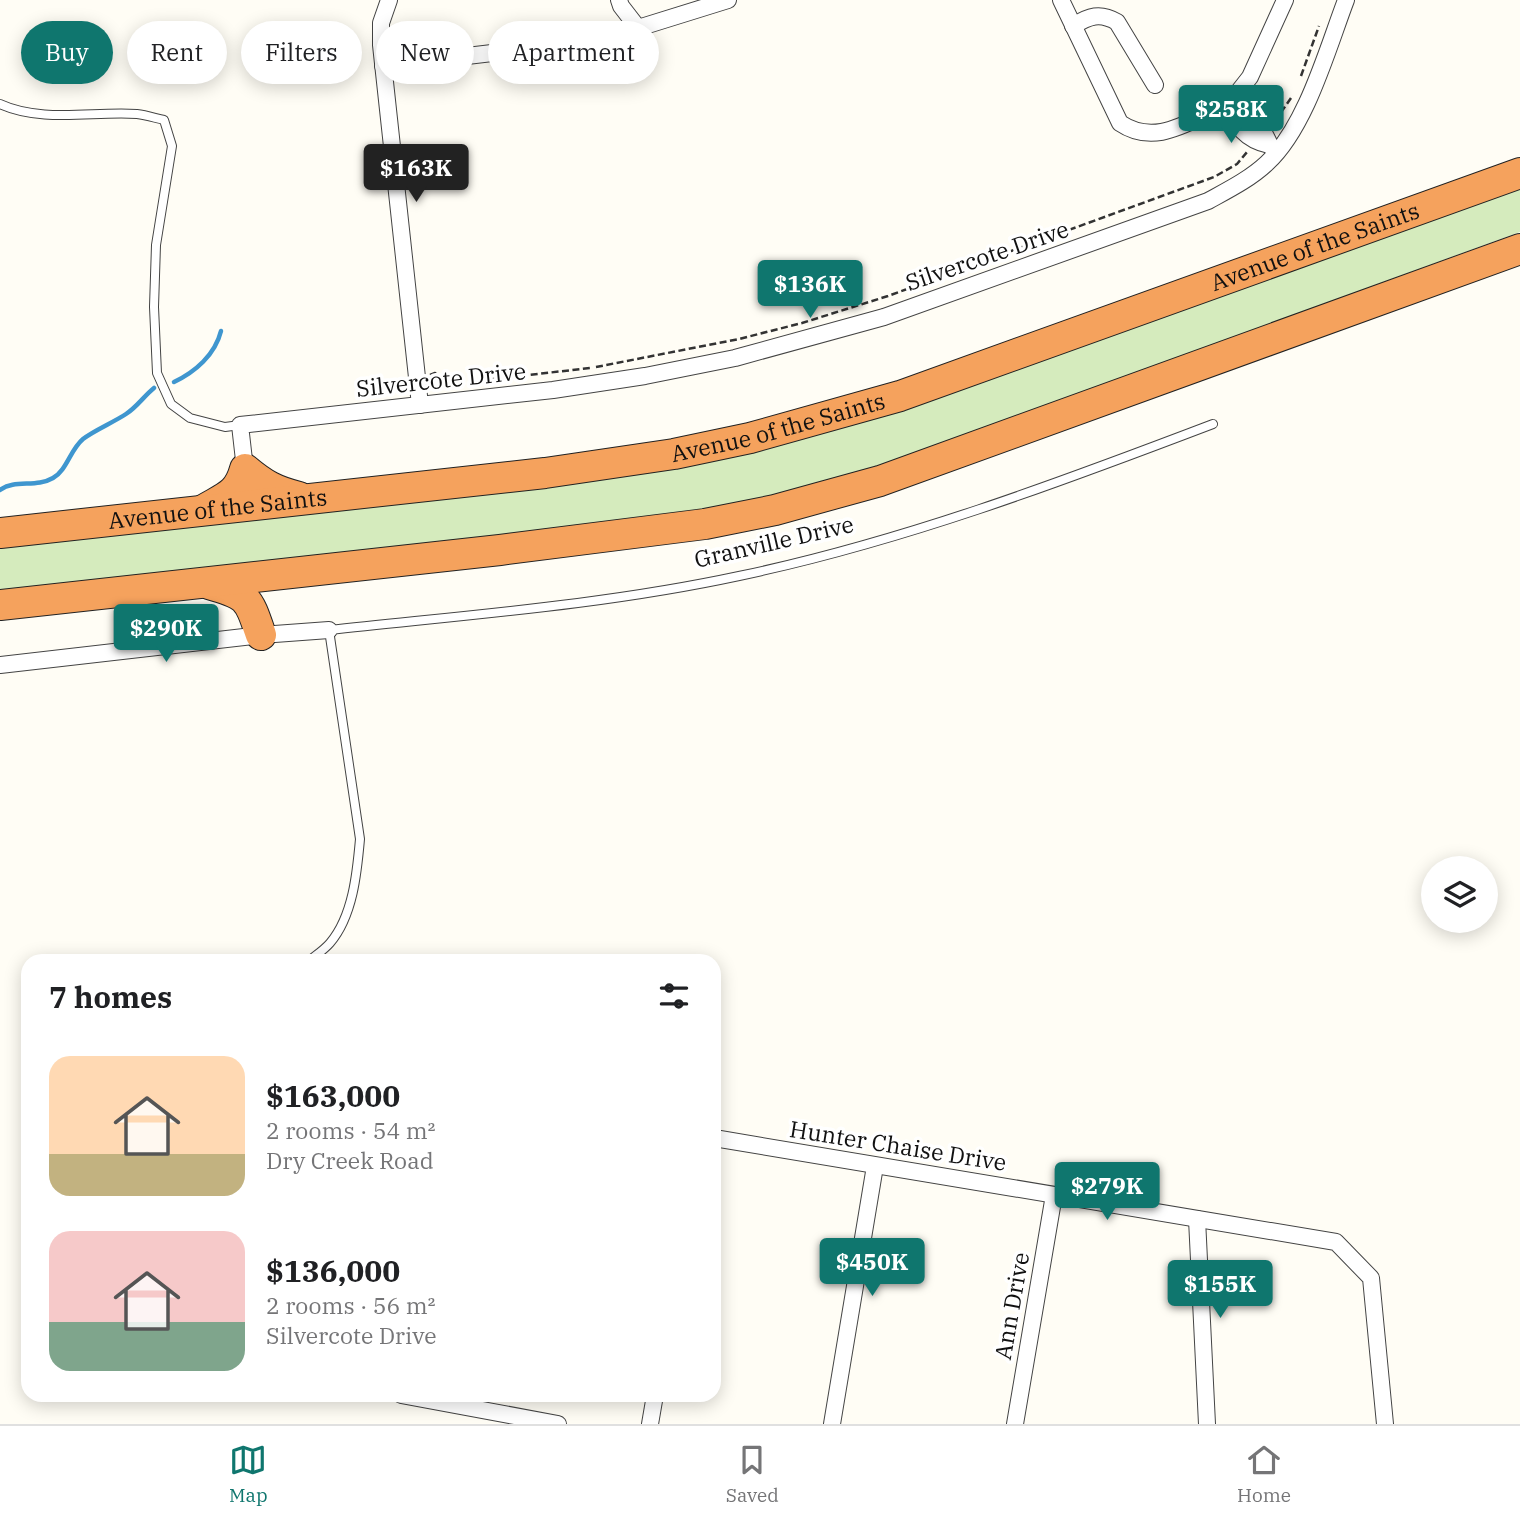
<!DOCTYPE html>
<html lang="en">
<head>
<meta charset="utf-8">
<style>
	body { margin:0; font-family:"IBM Plex Serif",serif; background:#f6f6f6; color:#202124; height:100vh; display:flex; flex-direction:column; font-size:26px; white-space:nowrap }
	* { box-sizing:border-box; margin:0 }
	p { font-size:23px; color:#757577 }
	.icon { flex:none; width:38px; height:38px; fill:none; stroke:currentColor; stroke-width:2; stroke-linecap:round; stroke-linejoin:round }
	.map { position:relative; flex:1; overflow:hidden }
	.drawer { position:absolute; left:21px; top:954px; width:700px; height:448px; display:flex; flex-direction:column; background:#fff; border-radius:21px; box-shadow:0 4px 18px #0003 }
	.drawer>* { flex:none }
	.top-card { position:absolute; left:21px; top:21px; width:700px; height:63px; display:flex; gap:14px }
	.controls { position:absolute; left:1421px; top:856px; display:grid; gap:14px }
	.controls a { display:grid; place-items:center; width:77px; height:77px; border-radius:50%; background:#fff; box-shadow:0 4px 18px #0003; font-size:35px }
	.price { position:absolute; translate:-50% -60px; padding:0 16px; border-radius:7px; background:#0f766e; color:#fff; font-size:23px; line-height:46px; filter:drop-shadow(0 2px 4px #0008) }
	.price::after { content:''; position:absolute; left:50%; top:42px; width:21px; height:16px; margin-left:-10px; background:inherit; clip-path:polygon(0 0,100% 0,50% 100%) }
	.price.current { background:#222; color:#fff }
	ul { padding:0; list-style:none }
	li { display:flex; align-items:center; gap:21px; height:175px; padding:0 28px }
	li span { display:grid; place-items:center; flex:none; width:196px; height:140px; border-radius:21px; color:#555 }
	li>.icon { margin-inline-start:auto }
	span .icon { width:84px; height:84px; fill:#fffc; stroke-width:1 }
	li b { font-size:30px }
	h2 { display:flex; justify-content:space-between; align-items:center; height:84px; padding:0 28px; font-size:30px }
	.chip { padding:0 24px; border-radius:32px; background:#fff; box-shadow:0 4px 18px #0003; font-size:24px; line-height:63px }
	.chip.current { background:#0f766e; color:#fff }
	.tab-bar { display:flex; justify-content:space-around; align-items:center; height:98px; border-top:2px solid #e0e0e0; background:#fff; font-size:19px; color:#757577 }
	.tab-bar a { display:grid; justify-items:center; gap:4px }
	.tab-bar .current { color:#0f766e }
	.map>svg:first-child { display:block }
	.green { fill:#d5ebbd }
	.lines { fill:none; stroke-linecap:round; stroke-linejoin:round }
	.stream { stroke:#3f96cf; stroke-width:4.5 }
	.service-casing { stroke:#444; stroke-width:10 }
	.minor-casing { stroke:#444; stroke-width:18 }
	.motorway-casing { stroke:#222; stroke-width:32 }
	.path { stroke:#333; stroke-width:2.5; stroke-dasharray:7 3.5; stroke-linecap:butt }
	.service { stroke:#fff; stroke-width:8 }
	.minor { stroke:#fff; stroke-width:16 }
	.motorway { stroke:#f5a25d; stroke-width:30 }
	.labels { text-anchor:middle; stroke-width:7; stroke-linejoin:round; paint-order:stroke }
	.street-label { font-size:23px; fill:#111; stroke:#fff }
</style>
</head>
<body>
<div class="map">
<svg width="1520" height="1424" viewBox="0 0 1520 1424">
	<rect width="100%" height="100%" fill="#fffdf5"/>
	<polygon class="green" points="1520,183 1520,232 951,440 879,465 791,491 727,505 620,521 0,595 0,543 673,464"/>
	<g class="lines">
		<g class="stream">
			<path d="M174,382C195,372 215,355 221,331"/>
			<path d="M0,490C15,479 36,488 53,478C67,470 70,450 83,439C93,431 114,422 126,414C137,407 144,396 154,388"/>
		</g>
		<g class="service-casing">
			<g id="service">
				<path d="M0,104C41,123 93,111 137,114C146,115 155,118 164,120L172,146L156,245L154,307L157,373L171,404L190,418L225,427L240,425"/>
				<path d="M309,961C316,955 324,950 330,943C353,916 357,873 360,839L329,630C466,615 604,605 739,576C901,542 1058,483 1213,424"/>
			</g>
		</g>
		<g class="minor-casing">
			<g id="minor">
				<polyline points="389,0 381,23 381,45 420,405"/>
				<polyline points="619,0 621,6 638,28"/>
				<path d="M1061,0L1120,123C1157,148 1191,119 1228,105C1235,126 1246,140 1269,145"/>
				<path d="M1073,26C1089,16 1100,12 1117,22L1155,85"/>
				<polyline points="383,66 576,43 638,28 728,0"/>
				<path d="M1274,150C1268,144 1267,136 1262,130C1252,117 1242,110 1228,105L1250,77L1285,0"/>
				<path d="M245,469L240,425L553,390L645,376L735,358L884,317L1208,201C1228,190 1250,179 1267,163C1306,127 1327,50 1346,0"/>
				<polyline points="0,665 261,635 329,630"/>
				<polyline points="714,1138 1336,1242 1371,1278 1385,1424"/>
				<polyline points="1197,1219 1207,1424"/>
				<polyline points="401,1395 558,1424"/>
				<polyline points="650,1424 655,1395"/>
				<polyline points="832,1424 875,1166"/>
				<polyline points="1015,1424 1054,1195"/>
			</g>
		</g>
		<g class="motorway-casing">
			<g id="motorway">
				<path d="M205,509C227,496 238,494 245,469C264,485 275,491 299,497"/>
				<path id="s1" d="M0,533L545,473L674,454L750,438L900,396L1520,173"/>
				<path d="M209,584C248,595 248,597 261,635"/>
				<polyline points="0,605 500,550 705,524 775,510 880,481 1520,249"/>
			</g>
		</g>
		<g class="path">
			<polyline points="1301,76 1319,26"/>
			<polyline points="1275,121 1291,98"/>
			<polyline points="596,367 739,339 802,323 888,296 1214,177 1237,164 1247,152"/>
			<polyline points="430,375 435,373 443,381 458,383 590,368"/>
		</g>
		<use href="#service" class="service"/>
		<use href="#minor" class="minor"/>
		<use href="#motorway" class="motorway"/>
	</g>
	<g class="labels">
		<g class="street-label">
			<text dy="8" stroke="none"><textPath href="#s1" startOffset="1353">Avenue of the Saints</textPath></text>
			<text transform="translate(987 256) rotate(-19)" y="8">Silvercote Drive</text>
			<text transform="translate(441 380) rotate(-6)" y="8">Silvercote Drive</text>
			<text dy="8" stroke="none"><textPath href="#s1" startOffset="786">Avenue of the Saints</textPath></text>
			<text dy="8" stroke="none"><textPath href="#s1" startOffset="219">Avenue of the Saints</textPath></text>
			<text transform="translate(774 542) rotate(-13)" y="8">Granville Drive</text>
			<text transform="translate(898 1146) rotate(9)" y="8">Hunter Chaise Drive</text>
			<text transform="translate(1012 1306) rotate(-80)" y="8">Ann Drive</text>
		</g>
	</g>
</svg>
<div class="controls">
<a><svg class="icon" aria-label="layers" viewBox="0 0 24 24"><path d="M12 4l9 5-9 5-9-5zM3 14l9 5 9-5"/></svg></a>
</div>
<b class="price" style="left:1231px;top:145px">$258K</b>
<b class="price current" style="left:416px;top:204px">$163K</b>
<b class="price" style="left:810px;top:320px">$136K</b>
<b class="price" style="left:166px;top:664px">$290K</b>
<b class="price" style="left:1107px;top:1222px">$279K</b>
<b class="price" style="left:872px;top:1298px">$450K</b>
<b class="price" style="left:1220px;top:1320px">$155K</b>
<div class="top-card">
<a class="chip current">Buy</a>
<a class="chip">Rent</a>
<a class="chip">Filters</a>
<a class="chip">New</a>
<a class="chip">Apartment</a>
</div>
<section class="drawer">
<h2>7 homes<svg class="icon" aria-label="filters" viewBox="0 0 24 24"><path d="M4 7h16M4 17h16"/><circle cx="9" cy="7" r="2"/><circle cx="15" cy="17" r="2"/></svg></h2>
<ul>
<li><span style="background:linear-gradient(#ffd9b3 70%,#c2b280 0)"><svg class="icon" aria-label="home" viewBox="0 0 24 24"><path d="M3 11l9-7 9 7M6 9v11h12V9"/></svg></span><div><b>$163,000</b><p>2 rooms · 54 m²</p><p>Dry Creek Road</p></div></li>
<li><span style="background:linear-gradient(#f6c9c9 65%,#7fa58c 0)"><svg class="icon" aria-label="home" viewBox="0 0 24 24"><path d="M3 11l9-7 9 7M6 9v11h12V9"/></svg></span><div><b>$136,000</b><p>2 rooms · 56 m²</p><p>Silvercote Drive</p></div></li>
</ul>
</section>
</div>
<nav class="tab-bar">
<a class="current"><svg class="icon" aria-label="map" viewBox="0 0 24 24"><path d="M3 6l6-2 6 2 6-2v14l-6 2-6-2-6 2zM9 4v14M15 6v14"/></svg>Map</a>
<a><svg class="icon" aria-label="saved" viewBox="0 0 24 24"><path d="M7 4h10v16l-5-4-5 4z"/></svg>Saved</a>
<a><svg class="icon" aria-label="home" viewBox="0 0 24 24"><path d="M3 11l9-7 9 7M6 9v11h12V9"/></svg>Home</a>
</nav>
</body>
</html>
